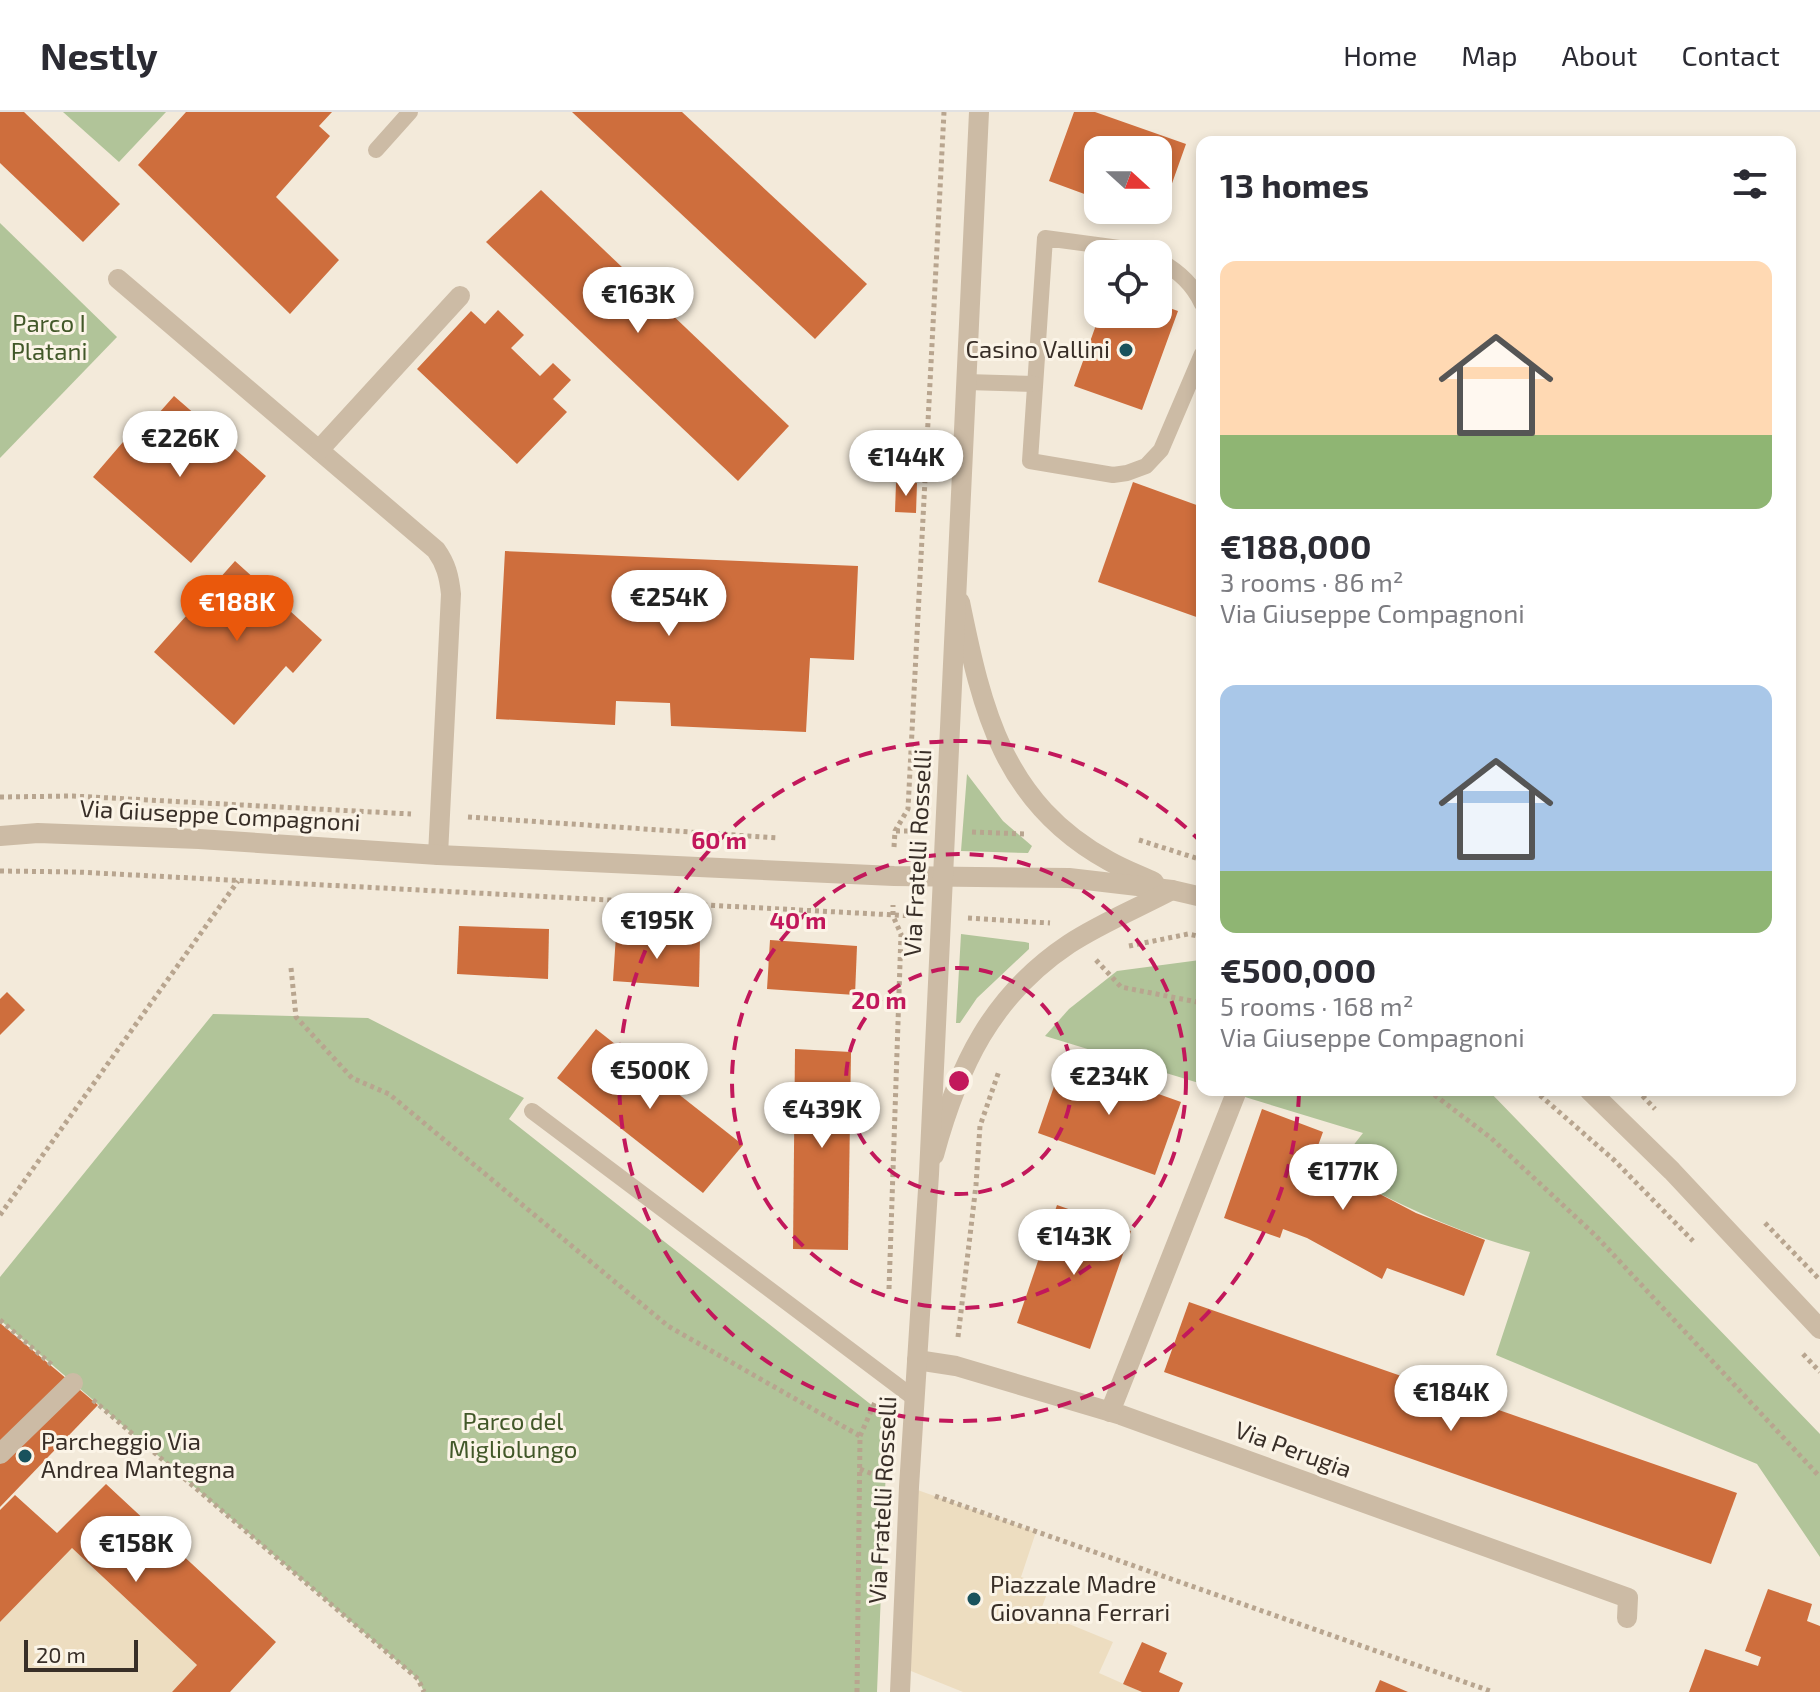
<!DOCTYPE html>
<html lang="en">
<head>
<meta charset="utf-8">
<style>
	body { margin:0; font-family:"Exo 2",sans-serif; background:#f7f7f7; color:#2b2b33; height:100vh; display:flex; flex-direction:column; font-size:30px; white-space:nowrap }
	* { box-sizing:border-box; margin:0 }
	p { font-size:26px; color:#7c7c81 }
	.icon { flex:none; width:44px; height:44px; fill:none; stroke:currentColor; stroke-width:2; stroke-linecap:round; stroke-linejoin:round }
	.map { position:relative; flex:1; overflow:hidden }
	.drawer { position:absolute; left:1196px; top:24px; width:600px; height:960px; display:flex; flex-direction:column; background:#fff; border-radius:16px; box-shadow:0 4px 12px #0003 }
	.drawer>* { flex:none }
	.needle { width:52px; rotate:111deg }
	.tools { position:absolute; left:1084px; top:24px; display:grid; gap:16px }
	.tools a { display:grid; place-items:center; width:88px; height:88px; border-radius:16px; background:#fff; box-shadow:0 4px 12px #0003; font-size:40px }
	.scale { position:absolute; left:24px; bottom:20px; width:114px; box-sizing:border-box; padding-left:8px; border:4px solid #382e27; border-top:0; font-size:22px; line-height:28px; white-space:nowrap; color:#382e27; -webkit-text-stroke:6px #fbf4e7; paint-order:stroke }
	.price { position:absolute; translate:-50% -68px; padding:0 18px; border-radius:28px; background:#fff; color:#222; font-size:26px; line-height:52px; filter:drop-shadow(0 2px 4px #0008) }
	.price::after { content:''; position:absolute; left:50%; top:48px; width:24px; height:18px; margin-left:-12px; background:inherit; clip-path:polygon(0 0,100% 0,50% 100%) }
	.price.selected { background:#ea580c; color:#fff }
	ul { padding:0; list-style:none }
	li { display:grid; align-content:center; gap:16px; height:424px; padding:0 24px }
	li span { display:grid; place-items:center; height:248px; border-radius:16px; color:#555 }
	li>.icon { margin-inline-start:auto }
	span .icon { width:144px; height:144px; fill:#fffc; stroke-width:1 }
	li b { font-size:34px }
	h2 { display:flex; justify-content:space-between; align-items:center; height:96px; padding:0 24px; font-size:34px }
	header { display:flex; align-items:center; gap:48px; box-sizing:border-box; height:112px; padding:0 40px; background:#fff; border-bottom:2px solid #e1e1e2 }
	header strong { font-size:38px }
	nav { display:flex; gap:44px; margin-inline-start:auto; font-size:28px }
	.map>svg:first-child { display:block }
	.green { fill:#b1c499 }
	.plaza { fill:#edddc0 }
	.building { fill:#ce6e3d }
	.lines { fill:none; stroke-linecap:round; stroke-linejoin:round }
	.path { stroke:#b8a58f; stroke-width:5; stroke-dasharray:4 4; stroke-linecap:butt }
	.service { stroke:#ccbba5; stroke-width:16 }
	.minor { stroke:#ccbba5; stroke-width:20 }
	.tertiary { stroke:#ccbba5; stroke-width:20 }
	.ring { fill:none; stroke:#c2185b; stroke-width:4; stroke-dasharray:14 10 }
	.poi-dot { fill:#19525c; stroke:#fbf4e7; stroke-width:3 }
	.labels { text-anchor:middle; stroke-width:6; stroke-linejoin:round; paint-order:stroke }
	.park-label { font-size:24px; fill:#425829; stroke:#fbf4e7 }
	.poi-label { font-size:24px; fill:#382e27; stroke:#fbf4e7; text-anchor:start }
	.street-label { font-size:24px; fill:#382e27; stroke:#fbf4e7 }
	.centre { fill:#c2185b; stroke:#fbf4e7; stroke-width:4 }
	.ring-label { font-size:24px; text-anchor:middle; font-weight:bold; fill:#c2185b; stroke:#fbf4e7; stroke-width:6; stroke-linejoin:round; paint-order:stroke }
</style>
</head>
<body>
<header>
<strong>Nestly</strong>
<nav><a>Home</a><a>Map</a><a>About</a><a>Contact</a></nav>
</header>
<div class="map">
<svg width="1820" height="1580" viewBox="0 0 1820 1580">
	<rect width="100%" height="100%" fill="#f3eada"/>
	<g class="green">
		<polygon points="63,0 166,0 119,50"/>
		<polygon points="0,111 117,225 0,346"/>
		<polygon points="967,662 1003,709 1032,734 1028,741 961,739"/>
		<polygon points="961,822 1025,830 1029,831 1029,837 977,886 960,911 956,911"/>
		<polygon points="1200,848 1202,849 1202,972 1045,924 1069,897 1117,859"/>
		<polygon points="213,902 368,906 524,986 509,1007 888,1306 877,1580 424,1580 418,1567 0,1208 0,1165"/>
		<path d="M1222,978H1488L1820,1322V1445L1757,1352L1496,1243L1530,1140C1456,1121 1401,1093 1334,1058L1363,1021Z"/>
	</g>
	<g class="plaza">
		<polygon points="909,1375 1036,1420 1021,1465 1050,1474 1040,1500 1113,1530 1099,1561 1142,1580 963,1580 901,1555"/>
		<polygon points="72,1436 197,1553 172,1580 0,1580 0,1510"/>
	</g>
	<g class="building">
		<polygon points="0,0 24,0 120,92 83,130 0,51"/>
		<polygon points="186,0 332,0 319,14 330,24 276,85 339,148 290,202 138,53"/>
		<polygon points="572,0 682,0 867,172 815,227"/>
		<polygon points="1074,0 1095,0 1186,32 1159,108 1131,98 1158,98 1158,38 1098,38 1098,87 1049,69"/>
		<polygon points="541,78 789,314 738,369 486,130"/>
		<polygon points="1158,192 1178,199 1142,298 1074,274 1100,202 1158,202"/>
		<polygon points="498,198 524,223 511,236 540,264 553,251 571,268 553,287 567,300 517,352 417,257 471,199 485,212"/>
		<polygon points="174,284 266,364 191,451 93,365 129,323 135,328"/>
		<polygon points="1133,370 1202,395 1202,507 1098,470"/>
		<polygon points="896,371 917,371 916,401 895,400"/>
		<polygon points="505,439 858,454 854,548 810,546 806,620 671,614 670,591 616,589 615,613 496,607"/>
		<polygon points="235,449 322,528 293,561 286,554 234,613 154,540"/>
		<polygon points="459,814 549,817 548,867 457,862"/>
		<polygon points="616,823 700,827 699,875 613,869"/>
		<polygon points="770,828 857,834 855,883 767,877"/>
		<polygon points="7,880 25,898 0,923 0,887"/>
		<polygon points="596,917 743,1033 703,1081 557,966"/>
		<polygon points="795,937 851,940 848,1138 793,1137"/>
		<polygon points="1063,948 1181,990 1155,1063 1038,1021"/>
		<polygon points="1262,997 1323,1020 1308,1061 1331,1069 1334,1058 1416,1101 1485,1128 1464,1184 1387,1156 1382,1167 1307,1126 1283,1117 1280,1126 1224,1106"/>
		<polygon points="1057,1093 1131,1119 1090,1237 1017,1211"/>
		<polygon points="1189,1190 1737,1381 1711,1452 1164,1260"/>
		<polygon points="0,1211 98,1293 0,1395"/>
		<polygon points="106,1372 276,1530 230,1580 172,1580 197,1553 72,1436 0,1510 0,1398 15,1383 57,1421"/>
		<polygon points="1768,1477 1812,1492 1807,1509 1820,1514 1820,1580 1689,1580 1705,1537 1758,1554 1761,1545 1745,1539"/>
		<polygon points="1142,1530 1167,1541 1159,1560 1183,1571 1179,1580 1142,1580 1123,1572"/>
		<polygon points="1380,1568 1408,1580 1375,1580"/>
	</g>
	<g class="lines">
		<g class="path">
			<polyline points="0,685 73,684 411,702"/>
			<polyline points="468,705 778,726"/>
			<polyline points="896,719 918,719"/>
			<polyline points="972,720 1026,722"/>
			<polyline points="1139,728 1202,748"/>
			<polyline points="894,735 895,719 908,697 944,0"/>
			<polyline points="0,759 77,760 914,804"/>
			<polyline points="968,806 1050,811"/>
			<polyline points="1129,834 1188,822 1202,825"/>
			<polyline points="1096,848 1121,875 1202,891"/>
			<polyline points="291,856 296,905 352,966 389,982 668,1214 860,1324"/>
			<polyline points="1428,978 1491,1026 1596,1124 1820,1365"/>
			<polyline points="1534,978 1614,1048 1693,1129"/>
			<polyline points="1637,978 1655,997"/>
			<polyline points="0,1103 238,769"/>
			<polyline points="1765,1111 1820,1168"/>
			<polyline points="889,1177 901,822 893,804 893,793"/>
			<polyline points="0,1208 52,1253"/>
			<polyline points="958,1225 976,1073 980,1014 999,959"/>
			<polyline points="1803,1242 1820,1260"/>
			<polyline points="93,1288 418,1567 424,1580"/>
			<polyline points="860,1357 880,1365"/>
			<polyline points="935,1384 1493,1580"/>
			<polyline points="857,1580 860,1324 876,1288"/>
		</g>
		<g class="service">
			<polyline points="376,38 410,0"/>
			<polyline points="1144,142 1134,138 1045,126 1030,349 1113,363 1127,361 1146,354 1161,338 1202,242"/>
			<path d="M1158,148C1177,158 1193,172 1202,192"/>
			<polyline points="966,270 1035,272"/>
			<polyline points="532,999 914,1286"/>
		</g>
		<g class="minor">
			<path d="M118,167L436,438C446,452 449,464 451,482L438,743"/>
			<polyline points="319,338 460,184"/>
			<path d="M960,490C982,598 1003,691 1109,749C1123,757 1139,763 1154,770"/>
			<polyline points="0,724 38,721 199,727 438,743 894,764 1069,766 1172,778 1202,785"/>
			<polyline points="1589,978 1672,1059 1820,1217"/>
			<path d="M934,1043C958,955 991,884 1069,832C1101,811 1138,796 1172,778"/>
			<polyline points="917,1248 956,1254 1121,1303 1628,1486 1627,1506"/>
			<polyline points="1110,1300 1236,981"/>
			<polyline points="0,1342 73,1271"/>
		</g>
		<polyline class="tertiary" points="900,1580 909,1375 929,1062 979,0"/>
	</g>
	<g class="ring">
		<circle cx="959" cy="969" r="113"/>
		<circle cx="959" cy="969" r="227"/>
		<path d="M1299 981A340 340 0 1 1 1202 731"/>
	</g>
	<g class="poi-dot">
		<circle cx="1126" cy="238" r="8"/>
		<circle cx="25" cy="1344" r="8"/>
		<circle cx="974" cy="1487" r="8"/>
	</g>
	<g class="labels">
		<g class="park-label">
			<text x="49" y="220">Parco I<tspan x="49" dy="28">Platani</tspan></text>
			<text x="513" y="1318">Parco del<tspan x="513" dy="28">Migliolungo</tspan></text>
		</g>
		<g class="poi-label">
			<text x="1110" y="246" text-anchor="end">Casino Vallini</text>
			<text x="41" y="1338">Parcheggio Via<tspan x="41" dy="28">Andrea Mantegna</tspan></text>
			<text x="990" y="1481">Piazzale Madre<tspan x="990" dy="28">Giovanna Ferrari</tspan></text>
		</g>
		<g class="street-label">
			<text transform="translate(220 704) rotate(3)" y="8">Via Giuseppe Compagnoni</text>
			<text transform="translate(918 741) rotate(-87)" y="8">Via Fratelli Rosselli</text>
			<text transform="translate(1293 1338) rotate(20)" y="8">Via Perugia</text>
			<text transform="translate(883 1388) rotate(-87)" y="8">Via Fratelli Rosselli</text>
		</g>
	</g>
	<circle cx="959" cy="969" r="12" class="centre"/>
	<g class="ring-label">
		<text x="719" y="737">60 m</text>
		<text x="798" y="817">40 m</text>
		<text x="879" y="897">20 m</text>
	</g>
</svg>
<div class="tools">
<a><svg class="needle" viewBox="-14 -14 28 28"><path d="M0-13l5 13h-10z" fill="#e53935"/><path d="M0 13l5-13h-10z" fill="#7c7c81"/></svg></a>
<a><svg class="icon" aria-label="locate" viewBox="0 0 24 24"><circle cx="12" cy="12" r="6"/><path d="M12 2v4M12 18v4M2 12h4M18 12h4"/></svg></a>
</div>
<div class="scale">20 m</div>
<b class="price" style="left:638px;top:223px">€163K</b>
<b class="price" style="left:180px;top:367px">€226K</b>
<b class="price" style="left:906px;top:386px">€144K</b>
<b class="price" style="left:669px;top:526px">€254K</b>
<b class="price selected" style="left:237px;top:531px">€188K</b>
<b class="price" style="left:657px;top:849px">€195K</b>
<b class="price" style="left:650px;top:999px">€500K</b>
<b class="price" style="left:1109px;top:1005px">€234K</b>
<b class="price" style="left:822px;top:1038px">€439K</b>
<b class="price" style="left:1343px;top:1100px">€177K</b>
<b class="price" style="left:1074px;top:1165px">€143K</b>
<b class="price" style="left:1451px;top:1321px">€184K</b>
<b class="price" style="left:136px;top:1472px">€158K</b>
<section class="drawer">
<h2>13 homes<svg class="icon" aria-label="filters" viewBox="0 0 24 24"><path d="M4 7h16M4 17h16"/><circle cx="9" cy="7" r="2"/><circle cx="15" cy="17" r="2"/></svg></h2>
<ul>
<li><span style="background:linear-gradient(#ffd9b3 70%,#8fb573 0)"><svg class="icon" aria-label="home" viewBox="0 0 24 24"><path d="M3 11l9-7 9 7M6 9v11h12V9"/></svg></span><div><b>€188,000</b><p>3 rooms · 86 m²</p><p>Via Giuseppe Compagnoni</p></div></li>
<li><span style="background:linear-gradient(#a9c7e8 75%,#8fb573 0)"><svg class="icon" aria-label="home" viewBox="0 0 24 24"><path d="M3 11l9-7 9 7M6 9v11h12V9"/></svg></span><div><b>€500,000</b><p>5 rooms · 168 m²</p><p>Via Giuseppe Compagnoni</p></div></li>
</ul>
</section>
</div>
</body>
</html>
